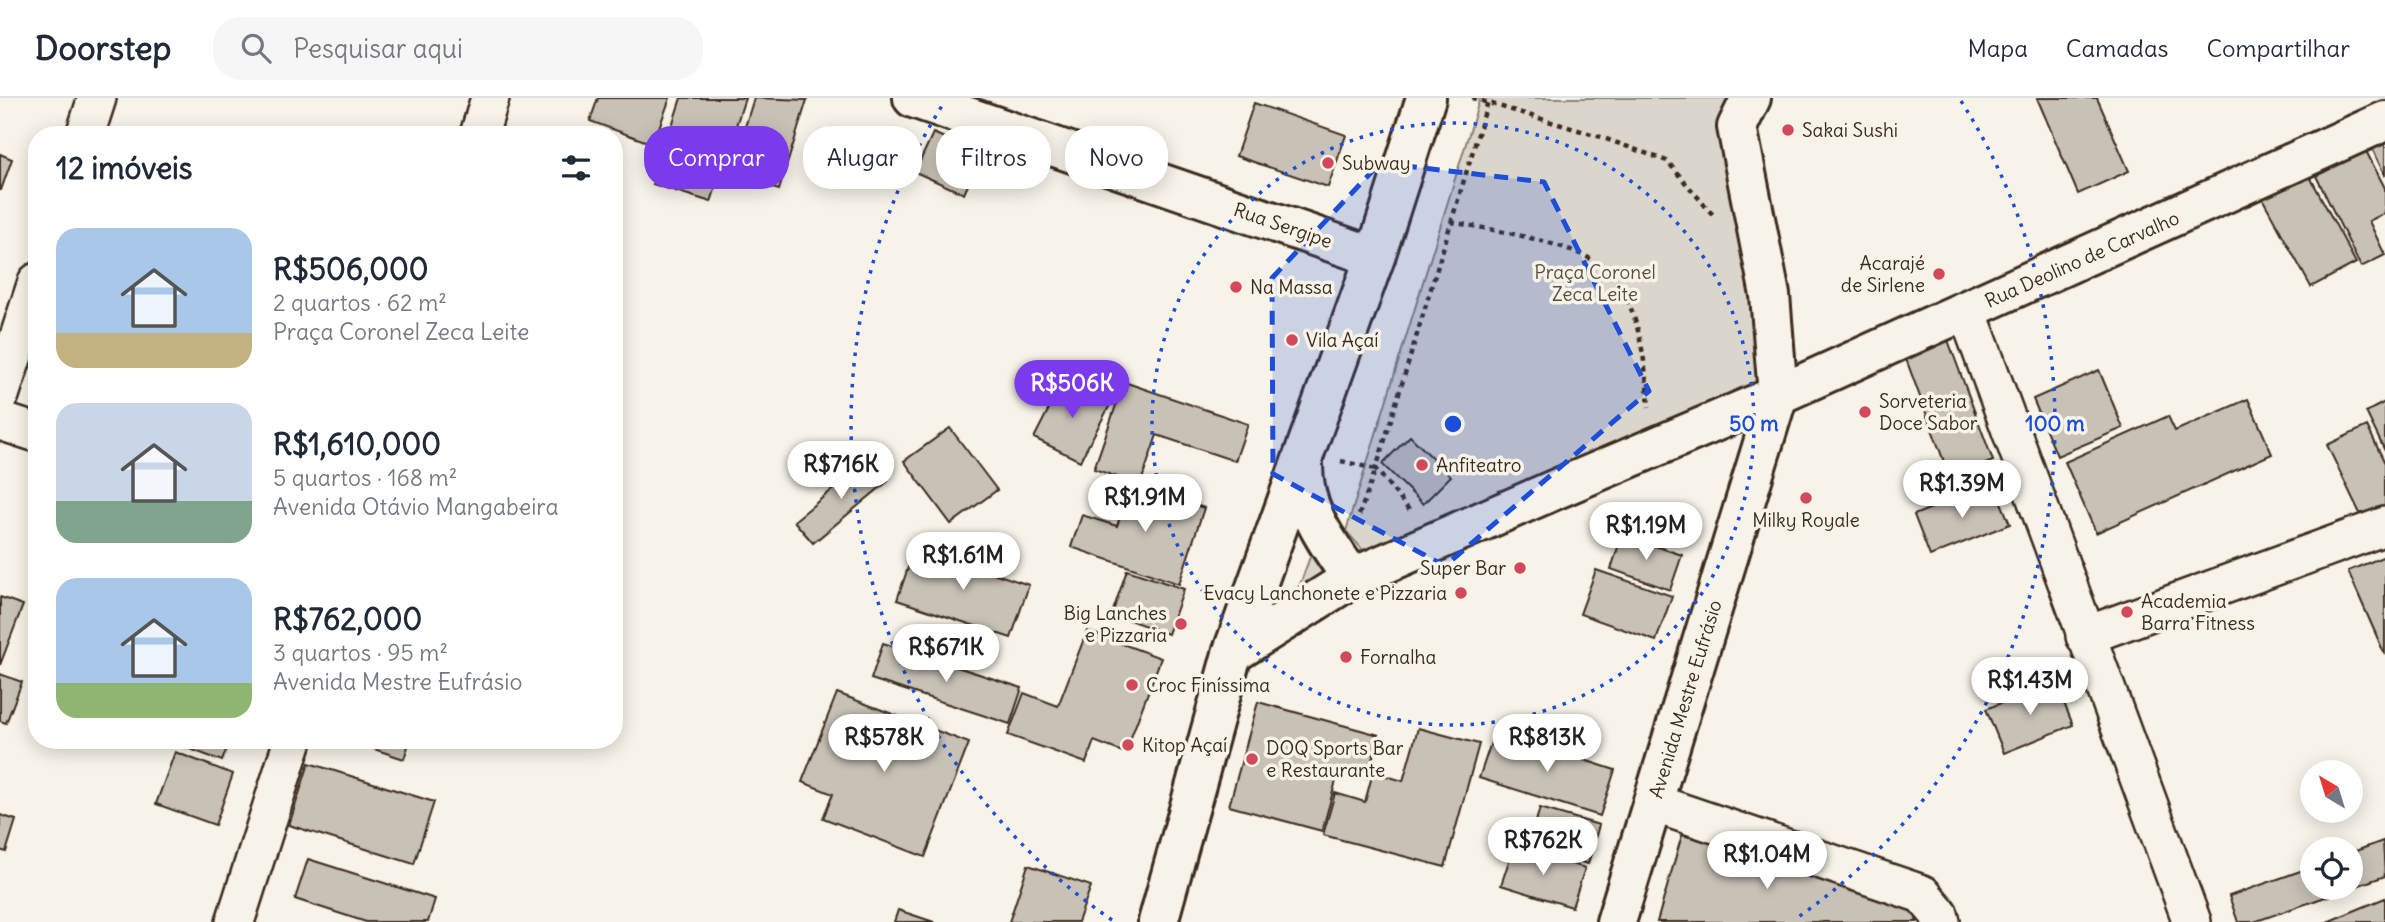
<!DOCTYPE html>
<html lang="pt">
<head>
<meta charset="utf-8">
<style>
	body { margin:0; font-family:Delius,sans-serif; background:#f6f6f7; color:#1f2937; height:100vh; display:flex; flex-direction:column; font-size:26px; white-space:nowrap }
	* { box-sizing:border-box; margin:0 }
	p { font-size:23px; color:#747a83 }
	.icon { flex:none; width:38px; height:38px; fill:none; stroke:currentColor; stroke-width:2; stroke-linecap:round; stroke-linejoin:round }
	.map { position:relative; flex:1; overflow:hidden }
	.drawer { position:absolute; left:28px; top:28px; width:595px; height:623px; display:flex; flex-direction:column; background:#fff; border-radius:28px; box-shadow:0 4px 18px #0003 }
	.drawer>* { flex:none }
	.banner { position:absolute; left:644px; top:28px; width:665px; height:63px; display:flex; gap:14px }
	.needle { width:46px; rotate:322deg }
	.tools { position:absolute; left:2300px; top:662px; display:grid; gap:14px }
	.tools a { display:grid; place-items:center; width:63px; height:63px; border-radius:50%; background:#fff; box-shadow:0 4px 18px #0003; font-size:35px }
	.price { position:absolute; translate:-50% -60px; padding:0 16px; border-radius:24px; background:#fff; color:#222; font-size:23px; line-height:46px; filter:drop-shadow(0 2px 4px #0008) }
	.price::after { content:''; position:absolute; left:50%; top:42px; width:21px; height:16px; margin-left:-10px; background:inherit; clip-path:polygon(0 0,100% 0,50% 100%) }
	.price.on { background:#7c3aed; color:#fff }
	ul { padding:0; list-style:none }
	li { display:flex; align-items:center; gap:21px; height:175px; padding:0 28px }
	li span { display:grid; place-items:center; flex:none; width:196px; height:140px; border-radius:21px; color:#555 }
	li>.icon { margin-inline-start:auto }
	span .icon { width:84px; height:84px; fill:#fffc; stroke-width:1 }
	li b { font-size:30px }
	h2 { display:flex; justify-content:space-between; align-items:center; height:84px; padding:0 28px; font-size:30px }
	.chip { padding:0 24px; border-radius:28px; background:#fff; box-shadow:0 4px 18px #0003; font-size:24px; line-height:63px }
	.chip.on { background:#7c3aed; color:#fff }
	header { display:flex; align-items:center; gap:42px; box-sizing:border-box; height:98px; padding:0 35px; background:#fff; border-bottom:2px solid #e0e1e3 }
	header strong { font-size:33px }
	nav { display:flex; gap:38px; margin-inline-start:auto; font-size:24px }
	.search { width:490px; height:63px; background:#f6f6f7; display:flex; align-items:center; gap:18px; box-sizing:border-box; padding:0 24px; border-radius:28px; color:#747a83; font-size:26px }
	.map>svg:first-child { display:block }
	.green { fill:#dbd6cb; stroke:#8b8074; stroke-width:2 }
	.building { fill:#c8c1b6; stroke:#3b2a1e; stroke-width:2 }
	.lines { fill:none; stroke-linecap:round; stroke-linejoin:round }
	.minor-casing { stroke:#3b2a1e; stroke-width:42 }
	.tertiary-casing { stroke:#3b2a1e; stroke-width:44 }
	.secondary-casing { stroke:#3b2a1e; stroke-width:44 }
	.path { stroke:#3b2a1e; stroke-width:4.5; stroke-dasharray:5 5; stroke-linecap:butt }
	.minor { stroke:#f7f3e8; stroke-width:37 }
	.tertiary { stroke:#f7f3e8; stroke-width:38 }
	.secondary { stroke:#f7f3e8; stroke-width:38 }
	.marked { fill:#1d4ed8; fill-opacity:0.2; stroke:#1d4ed8; stroke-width:5; stroke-dasharray:14 9; stroke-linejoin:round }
	.ring { fill:none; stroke:#1d4ed8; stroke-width:3.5; stroke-dasharray:3.5 7 }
	.poi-dot { fill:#d1495b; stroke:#f7f3e8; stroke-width:2.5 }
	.labels { text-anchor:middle; stroke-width:7; stroke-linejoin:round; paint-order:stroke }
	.poi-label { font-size:19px; fill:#3b2a1e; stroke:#f7f3e8; text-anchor:start }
	.street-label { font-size:19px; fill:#3b2a1e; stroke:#f7f3e8 }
	.park-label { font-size:19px; fill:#5b4c41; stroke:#f7f3e8 }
	.centre { fill:#1d4ed8; stroke:#f7f3e8; stroke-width:3.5 }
	.ring-label { font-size:21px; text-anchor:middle; font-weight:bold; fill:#1d4ed8; stroke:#f7f3e8; stroke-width:7; stroke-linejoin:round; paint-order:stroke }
</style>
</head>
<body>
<header>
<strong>Doorstep</strong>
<div class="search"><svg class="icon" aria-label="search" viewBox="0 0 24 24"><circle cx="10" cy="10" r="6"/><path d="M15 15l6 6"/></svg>Pesquisar aqui</div>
<nav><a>Mapa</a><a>Camadas</a><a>Compartilhar</a></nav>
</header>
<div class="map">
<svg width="2385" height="824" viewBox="0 0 2385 824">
	<rect width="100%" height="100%" fill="#f7f3e8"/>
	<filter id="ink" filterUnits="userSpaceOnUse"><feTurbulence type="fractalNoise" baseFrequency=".0143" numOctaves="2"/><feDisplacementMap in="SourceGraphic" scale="14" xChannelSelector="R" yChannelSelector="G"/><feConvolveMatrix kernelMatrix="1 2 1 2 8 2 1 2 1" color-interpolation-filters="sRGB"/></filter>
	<g filter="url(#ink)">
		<g class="green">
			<polygon points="1480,0 1742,0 1781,265 1736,303 1371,461 1346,433"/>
			<polygon points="1318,437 1340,486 1294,503"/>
		</g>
		<g class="building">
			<polygon points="598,0 670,0 653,46 590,23"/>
			<polygon points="681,0 745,0 711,104 653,86"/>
			<polygon points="754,0 807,2 779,92 730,77"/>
			<polygon points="2037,0 2097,0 2129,73 2078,96"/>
			<polygon points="1254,5 1346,37 1328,89 1236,58"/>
			<polygon points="933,35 982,56 964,96 915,74"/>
			<polygon points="2385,42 2385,78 2371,48"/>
			<polygon points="2366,53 2385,90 2385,115 2369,123 2385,157 2361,169 2316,78"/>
			<polygon points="0,56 12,61 1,92 0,92"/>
			<polygon points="2308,75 2356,165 2311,189 2262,100"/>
			<polygon points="1945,234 1993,363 1950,380 1902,250"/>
			<polygon points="2099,272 2123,330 2057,358 2033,301"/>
			<polygon points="1064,281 1111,305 1080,363 1034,340"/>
			<polygon points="1124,284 1248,326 1235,363 1157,337 1140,387 1094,371"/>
			<polygon points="2248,301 2272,356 2096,435 2065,364 2168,318 2175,333"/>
			<polygon points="2385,304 2385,353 2366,314"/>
			<polygon points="2367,328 2385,365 2385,416 2365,426 2327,347"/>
			<polygon points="950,330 997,392 951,426 904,363"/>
			<polygon points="1410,338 1451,378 1423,406 1382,366"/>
			<polygon points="870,361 888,383 813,445 794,423"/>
			<polygon points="1131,385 1204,410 1179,486 1071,449 1082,417 1117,428"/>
			<polygon points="1993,385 2010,426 1930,458 1914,417"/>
			<polygon points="1622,437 1682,457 1670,492 1611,471"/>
			<polygon points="915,449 1029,487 1011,540 897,502"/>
			<polygon points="2385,458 2385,557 2348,473"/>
			<polygon points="1127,472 1184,491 1168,536 1112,516"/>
			<polygon points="1596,472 1672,498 1656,543 1580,516"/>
			<polygon points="0,499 23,507 0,567"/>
			<polygon points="1087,533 1161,560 1125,655 1094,643 1086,665 1008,637 1024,595 1058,608"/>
			<polygon points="883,545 1022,590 1010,626 871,581"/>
			<polygon points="0,576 22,584 6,625 0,623"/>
			<polygon points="2055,583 2073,627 2004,655 1986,611"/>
			<polygon points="837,595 969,645 925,759 823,720 833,696 802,684"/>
			<polygon points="1258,604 1379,637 1367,680 1339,672 1322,733 1229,708"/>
			<polygon points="1418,630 1479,646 1445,769 1323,737 1335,695 1365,704 1373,674 1403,683"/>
			<polygon points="1495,633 1615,672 1600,718 1479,680"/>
			<polygon points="166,642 230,642 222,663"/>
			<polygon points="347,642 410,642 404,661"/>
			<polygon points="175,654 233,676 215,727 156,706"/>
			<polygon points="309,665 434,704 414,766 289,727"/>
			<polygon points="1540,710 1599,727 1588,766 1528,750"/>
			<polygon points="0,717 16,722 6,754 0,752"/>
			<polygon points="1682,737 1812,772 1911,802 1917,824 1657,824"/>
			<polygon points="2383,743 2385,778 2254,824 2238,824 2229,798 2312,769 2312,789 2350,789 2350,755"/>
			<polygon points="1514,748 1585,770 1572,809 1501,787"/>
			<polygon points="308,761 435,801 428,824 366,824 295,801"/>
			<polygon points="1028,767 1091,788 1078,824 1009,824"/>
			<polygon points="2385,800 2385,824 2327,824"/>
			<polygon points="898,812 934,824 894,824"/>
		</g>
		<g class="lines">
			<g class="minor-casing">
				<g id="minor">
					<polyline points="85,37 97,0"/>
					<polyline points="479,37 490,0"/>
					<polyline points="1967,213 2192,824"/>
					<polyline points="0,297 37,184"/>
					<polyline points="0,323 37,335"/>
					<polyline points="2085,538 2385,428"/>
					<polyline points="1653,705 1922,796 1939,816 1941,824"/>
					<polyline points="235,824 293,642"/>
				</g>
			</g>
			<g class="tertiary-casing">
				<g id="tertiary">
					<polyline points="913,0 1375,159"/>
					<polyline points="1616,824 1778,297 2385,23"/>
				</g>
			</g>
			<g class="secondary-casing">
				<g id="secondary">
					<path d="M1303,360C1301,411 1325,441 1352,480"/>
					<polyline points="1232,556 1352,480 1554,392 1778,297 1770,197 1737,29 1751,0"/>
					<polyline points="1158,824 1232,556 1375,159 1426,0"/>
				</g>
			</g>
			<g class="path">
				<polyline points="1472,0 1598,38 1667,63 1713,117"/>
				<path d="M1451,124C1488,131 1577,145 1604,170C1640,203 1645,263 1649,309"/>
				<polyline points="1341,363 1376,371 1359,417"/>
				<polyline points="1409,412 1376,371 1489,0"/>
			</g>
			<use href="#minor" class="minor"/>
			<use href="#tertiary" class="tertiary"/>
			<use href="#secondary" class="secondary"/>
		</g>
	</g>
	<path class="marked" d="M1380,65L1544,84L1649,293L1445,468L1273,376L1272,180Z"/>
	<g class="ring">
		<circle cx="1453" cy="326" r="301"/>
		<path d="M1112 822A602 602 0 0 1 945 3M1961 3A602 602 0 0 1 1794 822"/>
	</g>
	<g class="poi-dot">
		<circle cx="1788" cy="32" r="7"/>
		<circle cx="1328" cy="65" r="7"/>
		<circle cx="1939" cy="176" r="7"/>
		<circle cx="1236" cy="189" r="7"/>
		<circle cx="1292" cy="242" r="7"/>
		<circle cx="1865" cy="314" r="7"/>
		<circle cx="1422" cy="367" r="7"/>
		<circle cx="1806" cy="400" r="7"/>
		<circle cx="1520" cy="470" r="7"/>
		<circle cx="1461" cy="495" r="7"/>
		<circle cx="2127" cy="514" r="7"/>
		<circle cx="1181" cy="526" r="7"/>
		<circle cx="1346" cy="559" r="7"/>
		<circle cx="1132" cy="587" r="7"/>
		<circle cx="1128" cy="647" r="7"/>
		<circle cx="1252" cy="661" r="7"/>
	</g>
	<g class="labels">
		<g class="poi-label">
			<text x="1802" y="39">Sakai Sushi</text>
			<text x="1342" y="72">Subway</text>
			<text x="1925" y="172" text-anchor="end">Acarajé<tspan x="1925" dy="22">de Sirlene</tspan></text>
			<text x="1250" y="196">Na Massa</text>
			<text x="1306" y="249">Vila Açaí</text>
			<text x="1879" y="310">Sorveteria<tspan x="1879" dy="22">Doce Sabor</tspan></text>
			<text x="1436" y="374">Anfiteatro</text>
			<text x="1806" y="429" text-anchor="middle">Milky Royale</text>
			<text x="1506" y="477" text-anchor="end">Super Bar</text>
			<text x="1447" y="502" text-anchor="end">Evacy Lanchonete e Pizzaria</text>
			<text x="2141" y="510">Academia<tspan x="2141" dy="22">Barra Fitness</tspan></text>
			<text x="1167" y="522" text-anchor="end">Big Lanches<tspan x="1167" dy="22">e Pizzaria</tspan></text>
			<text x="1360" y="566">Fornalha</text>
			<text x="1146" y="594">Croc Finíssima</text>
			<text x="1142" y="654">Kitop Açaí</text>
			<text x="1266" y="657">DOQ Sports Bar<tspan x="1266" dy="22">e Restaurante</tspan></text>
		</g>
		<g class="street-label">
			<text transform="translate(1283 127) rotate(19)" y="7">Rua Sergipe</text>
			<text transform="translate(2082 161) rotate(-24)" y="7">Rua Deolino de Carvalho</text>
			<text transform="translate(1685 601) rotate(-73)" y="7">Avenida Mestre Eufrásio</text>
		</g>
		<g class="park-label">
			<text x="1595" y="181">Praça Coronel<tspan x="1595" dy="22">Zeca Leite</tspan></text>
		</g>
	</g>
	<circle cx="1453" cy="326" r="10" class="centre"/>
	<g class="ring-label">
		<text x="1754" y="333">50 m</text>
		<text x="2055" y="333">100 m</text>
	</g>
</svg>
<div class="tools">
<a><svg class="needle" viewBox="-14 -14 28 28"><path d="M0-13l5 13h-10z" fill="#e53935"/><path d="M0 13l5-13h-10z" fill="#747a83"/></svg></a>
<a><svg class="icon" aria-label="locate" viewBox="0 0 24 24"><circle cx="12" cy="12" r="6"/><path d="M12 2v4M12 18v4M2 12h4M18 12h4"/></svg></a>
</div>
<b class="price on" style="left:1072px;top:322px">R$506K</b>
<b class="price" style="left:841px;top:403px">R$716K</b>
<b class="price" style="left:1962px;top:422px">R$1.39M</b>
<b class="price" style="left:1145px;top:436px">R$1.91M</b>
<b class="price" style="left:1646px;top:464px">R$1.19M</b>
<b class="price" style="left:963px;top:494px">R$1.61M</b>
<b class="price" style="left:946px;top:586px">R$671K</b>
<b class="price" style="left:2030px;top:619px">R$1.43M</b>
<b class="price" style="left:884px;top:676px">R$578K</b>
<b class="price" style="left:1547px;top:676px">R$813K</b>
<b class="price" style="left:1543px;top:779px">R$762K</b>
<b class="price" style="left:1767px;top:793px">R$1.04M</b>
<div class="banner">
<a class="chip on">Comprar</a>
<a class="chip">Alugar</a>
<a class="chip">Filtros</a>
<a class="chip">Novo</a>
</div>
<section class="drawer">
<h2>12 imóveis<svg class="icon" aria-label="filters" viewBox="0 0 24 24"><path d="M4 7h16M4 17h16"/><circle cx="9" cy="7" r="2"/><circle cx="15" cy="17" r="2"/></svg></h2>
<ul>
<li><span style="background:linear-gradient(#a9c7e8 75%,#c2b280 0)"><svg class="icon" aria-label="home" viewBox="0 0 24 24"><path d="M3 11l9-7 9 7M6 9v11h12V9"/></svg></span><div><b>R$506,000</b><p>2 quartos · 62 m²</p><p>Praça Coronel Zeca Leite</p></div></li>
<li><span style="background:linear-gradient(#c9d6e8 70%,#7fa58c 0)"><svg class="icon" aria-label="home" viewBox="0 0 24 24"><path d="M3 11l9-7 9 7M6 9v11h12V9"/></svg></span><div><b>R$1,610,000</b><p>5 quartos · 168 m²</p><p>Avenida Otávio Mangabeira</p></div></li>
<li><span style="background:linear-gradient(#a9c7e8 75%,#8fb573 0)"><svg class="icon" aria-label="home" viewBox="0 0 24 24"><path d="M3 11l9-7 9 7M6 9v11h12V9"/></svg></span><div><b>R$762,000</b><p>3 quartos · 95 m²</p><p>Avenida Mestre Eufrásio</p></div></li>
</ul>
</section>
</div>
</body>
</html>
